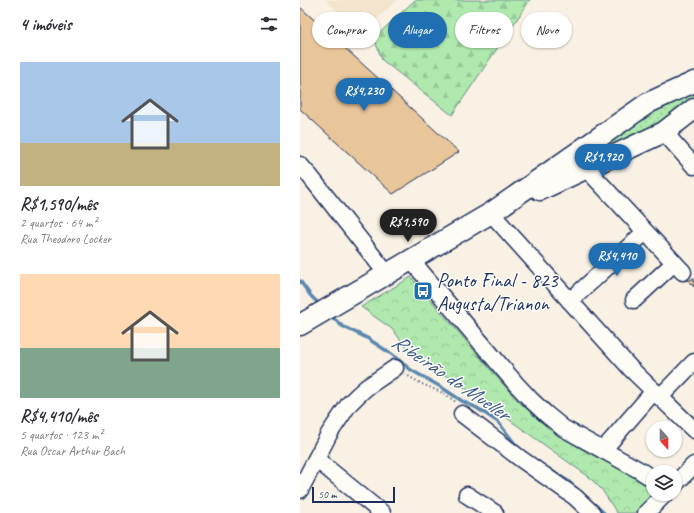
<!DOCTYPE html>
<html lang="pt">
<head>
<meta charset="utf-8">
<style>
	body { margin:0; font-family:Caveat,sans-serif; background:#f7f7f7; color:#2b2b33; height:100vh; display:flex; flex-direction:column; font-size:15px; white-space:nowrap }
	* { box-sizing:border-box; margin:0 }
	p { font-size:13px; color:#7c7c81 }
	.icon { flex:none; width:22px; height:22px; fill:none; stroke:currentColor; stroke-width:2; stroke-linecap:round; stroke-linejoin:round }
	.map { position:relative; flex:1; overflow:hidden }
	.drawer { display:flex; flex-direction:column; background:#fff; width:300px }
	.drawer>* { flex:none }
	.banner { position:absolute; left:12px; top:12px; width:322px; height:36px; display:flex; gap:8px }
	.needle { width:26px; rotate:159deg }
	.tools { position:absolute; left:346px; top:421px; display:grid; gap:8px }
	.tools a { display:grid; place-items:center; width:36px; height:36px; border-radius:50%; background:#fff; box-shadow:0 1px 3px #0004; font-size:20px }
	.scale { position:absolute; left:12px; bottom:10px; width:83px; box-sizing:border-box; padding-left:4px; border:2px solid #1b2f5e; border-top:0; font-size:11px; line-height:14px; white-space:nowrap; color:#1b2f5e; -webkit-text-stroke:3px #fdfcf7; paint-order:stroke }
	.price { position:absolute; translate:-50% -34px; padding:0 9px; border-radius:14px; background:#1f6fb2; color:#fff; font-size:13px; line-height:26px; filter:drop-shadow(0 1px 2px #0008) }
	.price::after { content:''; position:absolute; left:50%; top:24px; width:12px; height:9px; margin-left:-6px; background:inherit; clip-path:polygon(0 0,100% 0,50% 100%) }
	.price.on { background:#222; color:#fff }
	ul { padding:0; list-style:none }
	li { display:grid; align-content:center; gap:8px; height:212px; padding:0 20px }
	li span { display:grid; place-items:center; height:124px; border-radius:0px; color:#555 }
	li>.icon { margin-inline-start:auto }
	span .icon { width:72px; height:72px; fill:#fffc; stroke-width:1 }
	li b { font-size:17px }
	h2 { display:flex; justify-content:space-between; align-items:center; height:48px; padding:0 20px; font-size:17px }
	.chip { padding:0 14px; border-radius:18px; background:#fff; box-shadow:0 1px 3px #0004; font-size:14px; line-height:36px }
	.chip.on { background:#1f6fb2; color:#fff }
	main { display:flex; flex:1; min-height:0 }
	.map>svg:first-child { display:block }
	.built { fill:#f4e4ce }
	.grass { fill:url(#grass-dots); stroke:#658c86 }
	.forest { fill:url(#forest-firs); stroke:#658c86 }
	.park { fill:url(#park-crowns); stroke:#658c86 }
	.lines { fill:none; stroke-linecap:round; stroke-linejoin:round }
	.stream { stroke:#5a87ae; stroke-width:3.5 }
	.building { fill:#e9c59a; stroke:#1b2f5e }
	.minor-casing { stroke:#1b2f5e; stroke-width:19 }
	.major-casing { stroke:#1b2f5e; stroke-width:23 }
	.path { stroke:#1b2f5e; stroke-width:2; stroke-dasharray:1 3; stroke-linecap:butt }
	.minor { stroke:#fdfcf7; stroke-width:16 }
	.major { stroke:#fdfcf7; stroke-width:20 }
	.labels { text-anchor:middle; stroke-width:3; stroke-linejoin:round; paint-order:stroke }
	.poi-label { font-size:20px; fill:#1b2f5e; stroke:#fdfcf7; text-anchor:start }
	.water-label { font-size:21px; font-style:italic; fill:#3a5b86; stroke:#fdfcf7 }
</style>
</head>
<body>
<main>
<section class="drawer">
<h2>4 imóveis<svg class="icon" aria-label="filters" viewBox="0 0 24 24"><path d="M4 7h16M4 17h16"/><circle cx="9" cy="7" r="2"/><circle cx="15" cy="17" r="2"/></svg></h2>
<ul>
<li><span style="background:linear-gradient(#a9c7e8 65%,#c2b280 0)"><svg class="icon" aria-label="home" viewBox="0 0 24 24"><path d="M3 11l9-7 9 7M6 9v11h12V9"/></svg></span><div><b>R$1,590/mês</b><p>2 quartos · 64 m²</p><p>Rua Theodoro Locker</p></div></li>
<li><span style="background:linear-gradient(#ffd9b3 60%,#7fa58c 0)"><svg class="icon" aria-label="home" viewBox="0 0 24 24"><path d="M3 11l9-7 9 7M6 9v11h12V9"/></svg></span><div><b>R$4,410/mês</b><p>5 quartos · 123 m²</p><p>Rua Oscar Arthur Bach</p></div></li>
</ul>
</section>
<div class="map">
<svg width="394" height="513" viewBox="0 0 394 513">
	<defs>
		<pattern id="grass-dots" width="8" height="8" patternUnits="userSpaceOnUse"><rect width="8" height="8" fill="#afe9ad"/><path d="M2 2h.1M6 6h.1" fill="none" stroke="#96c897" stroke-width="1.8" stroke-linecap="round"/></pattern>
		<pattern id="forest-firs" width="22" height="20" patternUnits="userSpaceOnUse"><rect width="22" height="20" fill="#afe9ad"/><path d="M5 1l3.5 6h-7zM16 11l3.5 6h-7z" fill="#96c897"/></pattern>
		<pattern id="park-crowns" width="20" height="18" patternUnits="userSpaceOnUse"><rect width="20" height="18" fill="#afe9ad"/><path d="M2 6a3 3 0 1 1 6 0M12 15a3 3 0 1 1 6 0" fill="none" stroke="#96c897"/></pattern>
	</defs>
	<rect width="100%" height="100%" fill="#f9f1e4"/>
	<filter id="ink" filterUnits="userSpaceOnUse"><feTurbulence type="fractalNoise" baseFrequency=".025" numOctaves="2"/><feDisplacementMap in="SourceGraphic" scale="8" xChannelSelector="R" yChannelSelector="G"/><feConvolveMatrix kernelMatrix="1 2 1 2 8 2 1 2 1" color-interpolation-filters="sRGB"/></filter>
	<g filter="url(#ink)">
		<polygon class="built" points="25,0 97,0 63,33"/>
		<polygon class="grass" points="394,86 394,103 355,131 233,190 345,109"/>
		<polygon class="forest" points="115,0 230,0 152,115 82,60 74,38"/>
		<polygon class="park" points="111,277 215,398 238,419 262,437 287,452 334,476 346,483 353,491 353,494 334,513 317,513 302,490 289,477 154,380 128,366 109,350 92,329 61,307"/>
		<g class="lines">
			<g class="stream">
				<polyline points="0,281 11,296 20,305"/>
				<polyline points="30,315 42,326 67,338 93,355 111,370 141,387 162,401 177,408 198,422 216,445 219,448"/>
				<polyline points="247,468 268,481 278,490"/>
				<polyline points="294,504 304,513"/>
			</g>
		</g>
		<g class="building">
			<polygon points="0,7 159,152 93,194 0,109"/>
			<polygon points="394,278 394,287 388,281"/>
		</g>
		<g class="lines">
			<g class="minor-casing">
				<g id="minor">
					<polyline points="364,132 394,166"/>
					<polyline points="0,165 9,175 87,274"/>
					<polyline points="286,168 383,272"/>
					<polyline points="191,213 331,369 394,430"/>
					<polyline points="111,260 216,384 231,400 246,414 263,428 339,470 353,479"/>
					<polyline points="334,300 374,263"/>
					<polyline points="270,301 345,232"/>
					<polyline points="360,397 394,362"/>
					<polyline points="162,414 221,459 275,497 292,513"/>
					<polyline points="303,450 354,391"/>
					<polyline points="16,459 82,513"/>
					<polyline points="375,484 394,465"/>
					<polyline points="0,490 29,434 49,404 58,395 67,387 95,368"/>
					<polyline points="167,495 195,513"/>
					<polyline points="346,513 365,494"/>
				</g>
			</g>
			<g class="major-casing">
				<g id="major">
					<polyline points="240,190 364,132 394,109"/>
					<polyline points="0,325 191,213 348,103 394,82"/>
				</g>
			</g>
			<polyline class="path" points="105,374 122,384 143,393 156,402"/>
			<use href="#minor" class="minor"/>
			<use href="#major" class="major"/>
		</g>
	</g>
	<defs>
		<g id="bus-square" transform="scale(1)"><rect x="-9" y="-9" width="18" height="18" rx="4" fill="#1f6fb2" stroke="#fdfcf7"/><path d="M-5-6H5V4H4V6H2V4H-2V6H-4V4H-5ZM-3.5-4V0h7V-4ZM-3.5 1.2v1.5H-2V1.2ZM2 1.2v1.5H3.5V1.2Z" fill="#fff"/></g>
	</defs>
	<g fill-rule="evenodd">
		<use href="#bus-square" x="123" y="291"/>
	</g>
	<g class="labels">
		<g class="poi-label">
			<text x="137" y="287">Ponto Final - 823<tspan x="137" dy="23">Augusta/Trianon</tspan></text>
		</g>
		<g class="water-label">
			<text transform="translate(151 377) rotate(34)" y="7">Ribeirão do Mueller</text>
		</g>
	</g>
</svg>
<div class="tools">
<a><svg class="needle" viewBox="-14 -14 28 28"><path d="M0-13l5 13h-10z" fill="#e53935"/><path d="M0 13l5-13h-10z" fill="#7c7c81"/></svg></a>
<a><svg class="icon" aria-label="layers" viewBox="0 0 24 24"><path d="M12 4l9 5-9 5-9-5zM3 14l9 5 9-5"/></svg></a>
</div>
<div class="scale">50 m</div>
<b class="price" style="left:64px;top:112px">R$4,230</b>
<b class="price" style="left:303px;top:178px">R$1,920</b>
<b class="price on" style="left:108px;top:243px">R$1,590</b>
<b class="price" style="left:317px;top:277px">R$4,410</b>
<div class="banner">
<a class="chip">Comprar</a>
<a class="chip on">Alugar</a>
<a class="chip">Filtros</a>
<a class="chip">Novo</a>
</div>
</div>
</main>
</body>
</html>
